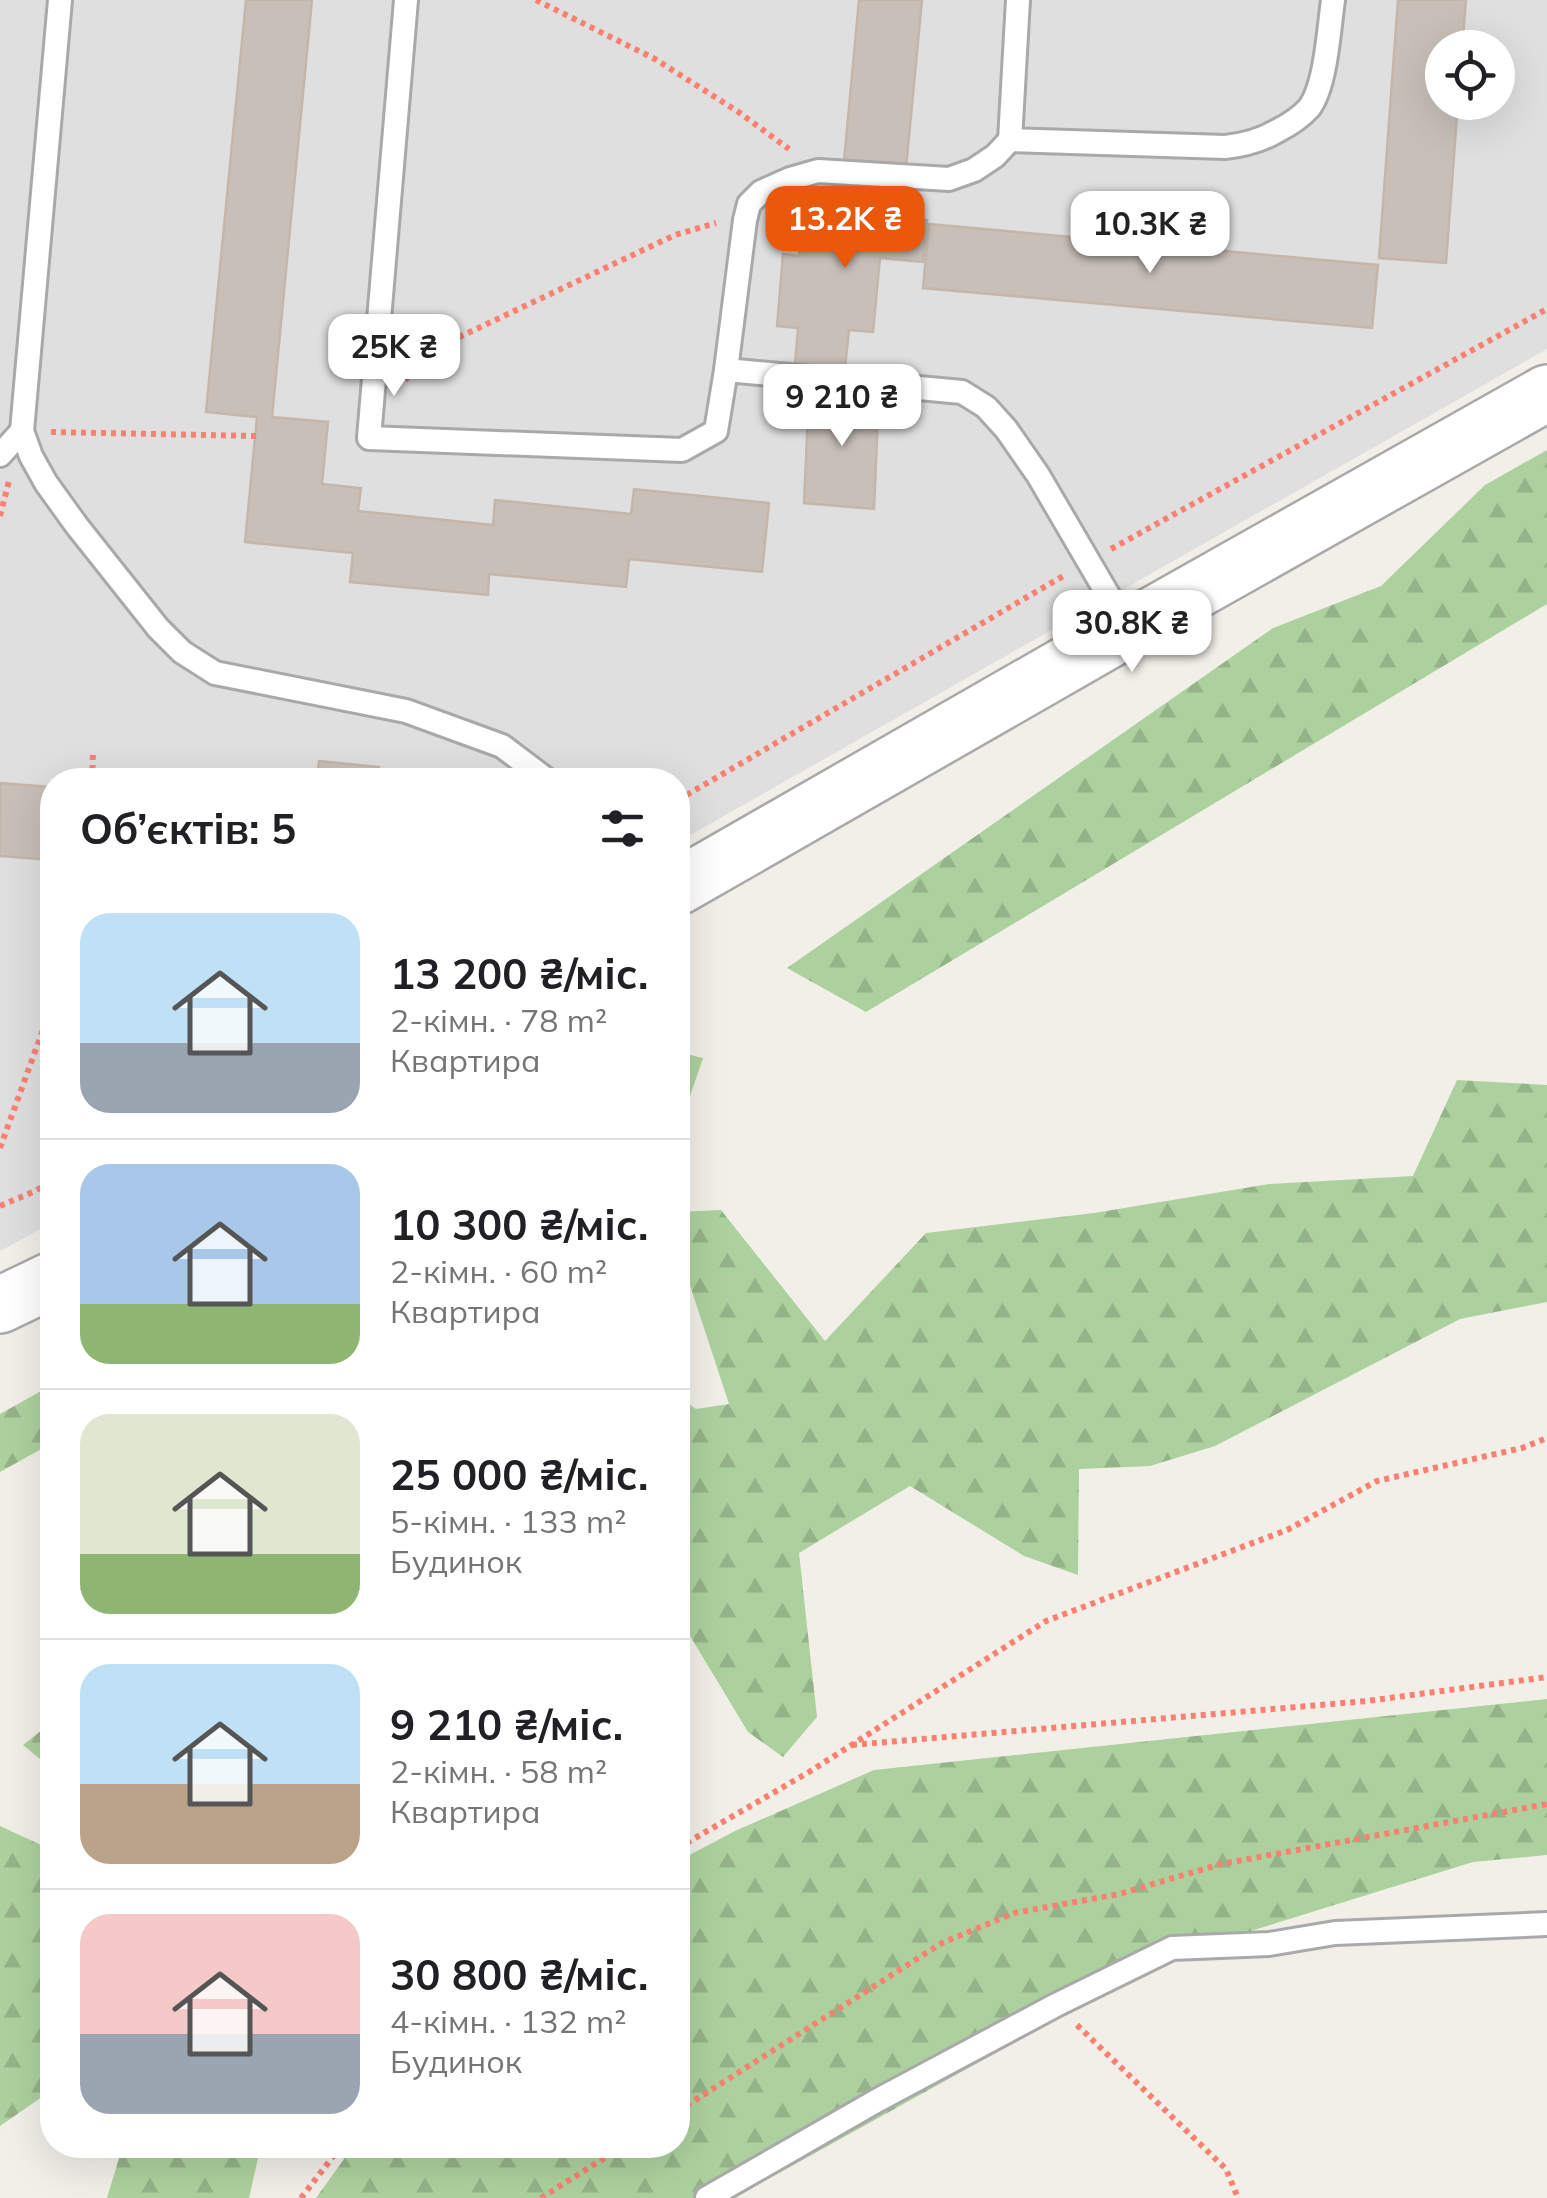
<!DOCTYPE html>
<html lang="uk">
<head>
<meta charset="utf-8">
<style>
	body { margin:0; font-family:Mulish,sans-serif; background:#f2f2f2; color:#202124; height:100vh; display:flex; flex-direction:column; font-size:38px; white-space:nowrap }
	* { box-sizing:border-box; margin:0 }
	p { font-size:32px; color:#757577 }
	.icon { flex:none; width:55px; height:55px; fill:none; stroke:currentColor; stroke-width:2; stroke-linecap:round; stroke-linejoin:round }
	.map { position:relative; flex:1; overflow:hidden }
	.details { position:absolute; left:40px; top:768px; width:650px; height:1390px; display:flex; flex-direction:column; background:#fff; border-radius:40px; box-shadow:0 10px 40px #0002 }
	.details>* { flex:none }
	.controls { position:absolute; left:1425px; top:30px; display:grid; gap:20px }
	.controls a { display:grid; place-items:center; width:90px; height:90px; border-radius:50%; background:#fff; box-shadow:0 10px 40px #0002; font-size:50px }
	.price { position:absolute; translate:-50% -85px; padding:0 22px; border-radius:20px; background:#fff; color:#222; font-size:32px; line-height:65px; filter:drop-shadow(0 2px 5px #0008) }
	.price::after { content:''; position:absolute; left:50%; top:60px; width:30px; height:22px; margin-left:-15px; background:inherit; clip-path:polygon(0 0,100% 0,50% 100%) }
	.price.selected { background:#ea580c; color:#fff }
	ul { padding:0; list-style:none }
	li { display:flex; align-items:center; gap:30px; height:250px; padding:0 40px }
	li+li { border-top:2px solid #e0e0e0 }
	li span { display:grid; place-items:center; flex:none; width:280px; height:200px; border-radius:30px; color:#555 }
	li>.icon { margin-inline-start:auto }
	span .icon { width:120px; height:120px; fill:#fffc; stroke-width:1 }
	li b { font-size:42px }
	h2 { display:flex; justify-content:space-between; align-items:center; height:120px; padding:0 40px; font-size:42px }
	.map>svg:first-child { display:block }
	.residential { fill:#e0dfdf; fill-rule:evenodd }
	.forest { fill:url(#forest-firs) }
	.building { fill:#c7bfb8; stroke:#c4b6ab; stroke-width:2.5 }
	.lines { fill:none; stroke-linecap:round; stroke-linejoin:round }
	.service-casing { stroke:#a9a9a9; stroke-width:28 }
	.tertiary-casing { stroke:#a9a9a9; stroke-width:60 }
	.path { stroke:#fa8072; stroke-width:6; stroke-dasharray:5 5; stroke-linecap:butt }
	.service { stroke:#fff; stroke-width:22 }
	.tertiary { stroke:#fff; stroke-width:55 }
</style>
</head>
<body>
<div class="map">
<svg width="1547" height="2198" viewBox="0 0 1547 2198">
	<defs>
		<pattern id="forest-firs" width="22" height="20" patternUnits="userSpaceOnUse" patternTransform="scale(2.5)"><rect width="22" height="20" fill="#add19e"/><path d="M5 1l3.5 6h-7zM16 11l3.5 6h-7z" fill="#95b388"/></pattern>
	</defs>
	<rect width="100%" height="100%" fill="#f2efe9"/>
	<path class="residential" d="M0,0H1547V349L678,842V780H52V1223L0,1251ZM1442,48H1498V102H1442Z"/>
	<g class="forest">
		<polygon points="1547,450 1547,604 866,1012 787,968 1273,628 1381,586 1485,485"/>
		<polygon points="678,1052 703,1058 690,1096 678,1102"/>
		<polygon points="1457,1080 1547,1085 1547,1302 1460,1319 1215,1446 1150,1466 1079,1469 1078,1575 1024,1556 910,1486 799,1553 817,1717 783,1757 748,1732 690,1636 678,1670 678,1696 678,1396 696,1409 729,1404 678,1249 678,1212 721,1210 825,1341 926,1233 1094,1213 1269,1184 1413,1176"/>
		<polygon points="52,1385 52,1443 0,1472 0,1414"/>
		<polygon points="1547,1699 1547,1855 1473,1862 1212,1943 1055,2020 734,2198 316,2198 354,2145 678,2145 678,1861 735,1831 874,1770"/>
		<polygon points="52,1722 52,1769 23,1745"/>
		<polygon points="0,1826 52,1850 52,2090 0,2126"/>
		<polygon points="123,2145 261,2145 249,2198 107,2198"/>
	</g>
	<g class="building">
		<polygon points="246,0 312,0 272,417 328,422 322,484 361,488 358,511 493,525 495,500 631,514 634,489 769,503 762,572 629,559 626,587 489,574 488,595 350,582 353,553 245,542 257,417 206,412"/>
		<polygon points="859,0 922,0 906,168 844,161"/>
		<polygon points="1398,0 1466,0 1462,48 1442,48 1442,102 1458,102 1446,263 1379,258"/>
		<polygon points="856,180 909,185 907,218 927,220 923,262 880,258 873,332 849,330 845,368 795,364 798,328 777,326 783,254 799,256 803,214 852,218"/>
		<polygon points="929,224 1378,265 1372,328 923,288"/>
		<polygon points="809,391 879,393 874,509 804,503"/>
		<polygon points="319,761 379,767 378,780 317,780"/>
		<polygon points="0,783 50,787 46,843 52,843 52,860 0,856"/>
	</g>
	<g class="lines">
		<g class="service-casing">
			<g id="service">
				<polyline points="60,0 22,431 31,456 46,483 77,526 158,628 182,652 215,673 406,711 502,746 547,780"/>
				<polyline points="406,0 369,438 682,450 716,431 726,370"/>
				<path d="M1018,0L1010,140L1225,147C1244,145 1260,141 1277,131C1289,125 1300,118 1309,108C1326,86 1329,28 1333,0"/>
				<polyline points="1010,140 995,156 974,170 949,179 818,171 790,179 761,192 749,204 745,220 726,370 962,392 986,407 1006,429 1038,475 1128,629"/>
				<polyline points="0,455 22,431"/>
				<polyline points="707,2198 878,2100 1056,2005 1172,1948 1269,1944 1335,1933 1547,1924"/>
			</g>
		</g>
		<g class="tertiary-casing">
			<g id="tertiary">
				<polyline points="678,887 1128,629 1547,393"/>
				<polyline points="0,1305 52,1280"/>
			</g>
		</g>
		<g class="path">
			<polyline points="536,0 655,59 737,111 789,149"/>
			<polyline points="405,380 434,349 675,235 716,223"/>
			<polyline points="51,432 256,436"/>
			<polyline points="0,516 9,481"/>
			<polyline points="1111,549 1547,309"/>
			<polyline points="92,780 93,752"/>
			<polyline points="678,800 1065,575"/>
			<polyline points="0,1148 52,1005"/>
			<polyline points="0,1206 35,1191 52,1181"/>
			<polyline points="852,1745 1367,1701 1547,1677"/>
			<polyline points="678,1848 809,1772 1046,1621 1287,1530 1377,1481 1522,1448 1547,1438"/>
			<polyline points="1077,2025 1226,2169 1238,2198"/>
			<polyline points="678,2111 942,1943 1014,1913 1119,1894 1221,1864 1547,1804"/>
			<polyline points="301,2198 342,2145"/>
			<polyline points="541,2198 625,2145"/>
		</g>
		<use href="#service" class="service"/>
		<use href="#tertiary" class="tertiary"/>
	</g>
</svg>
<div class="controls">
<a><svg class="icon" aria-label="locate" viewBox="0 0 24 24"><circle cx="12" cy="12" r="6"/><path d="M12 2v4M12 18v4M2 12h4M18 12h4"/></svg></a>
</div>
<b class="price selected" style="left:845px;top:271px">13.2K ₴</b>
<b class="price" style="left:1150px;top:276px">10.3K ₴</b>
<b class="price" style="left:394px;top:399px">25K ₴</b>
<b class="price" style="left:842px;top:449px">9 210 ₴</b>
<b class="price" style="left:1132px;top:675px">30.8K ₴</b>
<section class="details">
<h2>Об’єктів: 5<svg class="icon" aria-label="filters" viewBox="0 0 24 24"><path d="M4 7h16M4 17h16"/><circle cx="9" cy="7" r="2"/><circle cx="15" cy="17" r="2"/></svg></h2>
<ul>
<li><span style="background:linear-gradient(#bfe0f5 65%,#9aa5b1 0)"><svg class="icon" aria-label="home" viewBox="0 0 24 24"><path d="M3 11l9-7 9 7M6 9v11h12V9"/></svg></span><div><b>13 200 ₴/міс.</b><p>2-кімн. · 78 m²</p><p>Квартира</p></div></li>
<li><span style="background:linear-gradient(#a9c7e8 70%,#8fb573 0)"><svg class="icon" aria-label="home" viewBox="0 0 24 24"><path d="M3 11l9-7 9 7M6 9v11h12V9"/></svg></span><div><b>10 300 ₴/міс.</b><p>2-кімн. · 60 m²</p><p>Квартира</p></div></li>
<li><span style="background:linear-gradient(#dfe7d0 70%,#8fb573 0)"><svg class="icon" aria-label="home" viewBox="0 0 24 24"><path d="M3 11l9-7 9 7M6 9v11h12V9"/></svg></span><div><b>25 000 ₴/міс.</b><p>5-кімн. · 133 m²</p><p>Будинок</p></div></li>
<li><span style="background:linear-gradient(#bfe0f5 60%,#b9a48a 0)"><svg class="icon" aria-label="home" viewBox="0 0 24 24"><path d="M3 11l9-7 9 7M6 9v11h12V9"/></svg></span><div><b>9 210 ₴/міс.</b><p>2-кімн. · 58 m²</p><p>Квартира</p></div></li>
<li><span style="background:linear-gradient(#f6c9c9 60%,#9aa5b1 0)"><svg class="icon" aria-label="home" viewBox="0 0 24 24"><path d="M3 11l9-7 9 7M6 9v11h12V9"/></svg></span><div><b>30 800 ₴/міс.</b><p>4-кімн. · 132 m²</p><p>Будинок</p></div></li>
</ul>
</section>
</div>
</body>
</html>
